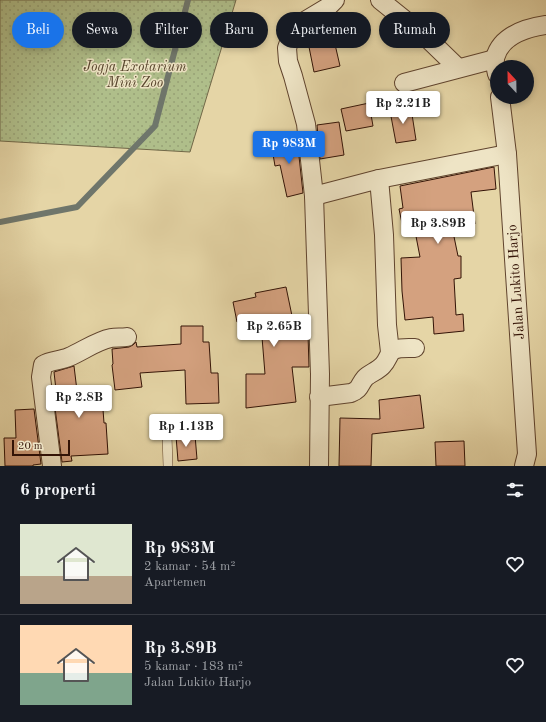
<!DOCTYPE html>
<html lang="id">
<head>
<meta charset="utf-8">
<style>
	body { margin:0; font-family:"Old Standard TT",serif; background:#242831; color:#f1f3f6; height:100vh; display:flex; flex-direction:column; font-size:15px; white-space:nowrap }
	* { box-sizing:border-box; margin:0 }
	p { font-size:13px; color:#9ea1a6 }
	.icon { flex:none; width:22px; height:22px; fill:none; stroke:currentColor; stroke-width:2; stroke-linecap:round; stroke-linejoin:round }
	.map { position:relative; height:466px; overflow:hidden }
	.side { display:flex; flex-direction:column; background:#171b24; flex:1 }
	.side>* { flex:none }
	.guide { position:absolute; left:12px; top:12px; width:522px; height:36px; display:flex; gap:8px }
	.needle { width:26px; rotate:338deg }
	.controls { position:absolute; left:490px; top:60px; display:grid; gap:8px }
	.controls a { display:grid; place-items:center; width:44px; height:44px; border-radius:50%; background:#171b24; box-shadow:0 2px 6px #0003; font-size:20px }
	.scale { position:absolute; left:12px; bottom:10px; width:58px; box-sizing:border-box; padding-left:4px; border:2px solid #331306; border-top:0; font-size:11px; line-height:14px; white-space:nowrap; color:#331306; -webkit-text-stroke:3px #eee4c5; paint-order:stroke }
	.price { position:absolute; translate:-50% -34px; padding:0 9px; border-radius:4px; background:#fff; color:#222; font-size:13px; line-height:26px; filter:drop-shadow(0 1px 2px #0008) }
	.price::after { content:''; position:absolute; left:50%; top:24px; width:12px; height:9px; margin-left:-6px; background:inherit; clip-path:polygon(0 0,100% 0,50% 100%) }
	.price.selected { background:#1a73e8; color:#fff }
	ul { padding:0; list-style:none }
	li { display:flex; align-items:center; gap:12px; height:100px; padding:0 20px }
	li+li { border-top:1px solid #363941 }
	li span { display:grid; place-items:center; flex:none; width:112px; height:80px; border-radius:0px; color:#555 }
	li>.icon { margin-inline-start:auto }
	span .icon { width:48px; height:48px; fill:#fffc; stroke-width:1 }
	li b { font-size:17px }
	h2 { display:flex; justify-content:space-between; align-items:center; height:48px; padding:0 20px; font-size:17px }
	.chip { padding:0 14px; border-radius:18px; background:#171b24; box-shadow:0 2px 6px #0003; font-size:14px; line-height:36px }
	.chip.selected { background:#1a73e8; color:#fff }
	.map>svg:first-child { display:block }
	.park { fill:url(#park-dots); stroke:#716848 }
	.lines { fill:none; stroke-linecap:round; stroke-linejoin:round }
	.stream { stroke:#6f766b; stroke-width:6 }
	.building { fill:#d4a17f; stroke:#331306 }
	.service-casing { stroke:#60442e; stroke-width:10 }
	.minor-casing { stroke:#60442e; stroke-width:20 }
	.service { stroke:#eee4c5; stroke-width:9 }
	.minor { stroke:#eee4c5; stroke-width:18 }
	.labels { text-anchor:middle; stroke-width:3; stroke-linejoin:round; paint-order:stroke }
	.park-label { font-size:14px; font-style:italic; fill:#58462e; stroke:#eee4c5 }
	.street-label { font-size:14px; fill:#331306; stroke:#eee4c5 }
</style>
</head>
<body>
<div class="map">
<svg width="546" height="466" viewBox="0 0 546 466">
	<defs>
		<pattern id="park-dots" width="8" height="8" patternUnits="userSpaceOnUse"><rect width="8" height="8" fill="#afbe8a"/><path d="M2 2h.1M6 6h.1" fill="none" stroke="#97a276" stroke-width="1.8" stroke-linecap="round"/></pattern>
	</defs>
	<rect width="100%" height="100%" fill="#e5d5a6"/>
	<filter id="stains"><feTurbulence type="fractalNoise" baseFrequency=".005" numOctaves="4"/><feColorMatrix values="0 0 0 0 .2 0 0 0 0 .09 0 0 0 0 .02 0 0 0 .5 -.17"/></filter>
	<radialGradient id="worn" r=".72"><stop offset=".6" stop-color="#630" stop-opacity="0"/><stop offset="1" stop-color="#630" stop-opacity=".3"/></radialGradient>
	<polygon class="park" points="0,0 236,0 190,152 0,141"/>
	<g class="lines">
		<polyline class="stream" points="0,222 77,207 155,126 188,0"/>
	</g>
	<g class="building">
		<polygon points="334,40 340,66 314,72 309,47"/>
		<polygon points="369,103 373,126 346,131 341,109"/>
		<polygon points="411,108 416,140 396,143 390,111"/>
		<polygon points="339,122 344,155 320,159 317,125"/>
		<polygon points="297,138 303,193 287,197 280,165 275,166 271,142"/>
		<polygon points="494,167 496,189 471,192 475,224 452,227 458,256 461,256 461,278 454,279 456,315 463,314 464,331 434,334 433,317 405,320 402,291 401,258 420,257 414,226 403,228 399,209 403,208 400,186"/>
		<polygon points="286,287 296,335 308,334 309,367 292,367 296,402 246,408 246,374 265,374 262,337 261,337 259,318 237,322 233,302 256,297 255,293"/>
		<polygon points="181,326 203,326 203,342 209,342 211,373 218,373 219,403 186,404 185,370 140,373 142,387 115,390 112,365 113,364 112,349 129,347 133,345 136,342 137,347 181,344"/>
		<polygon points="74,366 78,399 102,396 104,423 106,423 108,454 71,456 72,461 62,462 55,408 58,408 54,372"/>
		<polygon points="420,395 424,428 372,434 371,466 339,466 340,418 380,419 379,400"/>
		<polygon points="34,409 41,464 33,465 33,466 5,466 4,438 16,438 15,410"/>
		<polygon points="195,435 197,459 178,461 176,436"/>
		<polygon points="464,441 465,466 436,466 435,442"/>
	</g>
	<g class="lines">
		<g class="service-casing">
			<polyline id="service" points="167,435 168,466"/>
		</g>
		<g class="minor-casing">
			<g id="minor">
				<polyline points="380,0 426,37 458,68"/>
				<path d="M497,74C496,69 494,62 495,58C501,35 526,28 546,25"/>
				<polyline points="404,83 495,59"/>
				<polyline points="500,97 507,154 527,454 524,466"/>
				<polyline points="379,179 384,235 387,325 390,352"/>
				<polyline points="314,196 379,179 507,154"/>
				<path d="M319,397L351,393C361,389 359,385 365,378C370,373 378,371 383,365C387,361 388,356 391,352C396,347 408,348 415,348"/>
				<path d="M52,466L41,377L43,365C51,360 60,361 69,357C83,351 96,341 111,338C116,337 122,338 127,337"/>
				<polyline points="319,466 320,374 314,196 306,124 293,76 288,61 287,48 293,31 303,22 328,7 335,0"/>
			</g>
		</g>
		<use href="#service" class="service"/>
		<use href="#minor" class="minor"/>
	</g>
	<g class="labels">
		<g class="park-label">
			<text x="135" y="71">Jogja Exotarium<tspan x="135" dy="16">Mini Zoo</tspan></text>
		</g>
		<g class="street-label">
			<text transform="translate(515 282) rotate(-94)" y="5">Jalan Lukito Harjo</text>
		</g>
	</g>
	<rect width="100%" height="100%" filter="url(#stains)"/>
	<rect width="100%" height="100%" fill="url(#worn)"/>
</svg>
<div class="controls">
<a><svg class="needle" viewBox="-14 -14 28 28"><path d="M0-13l5 13h-10z" fill="#e53935"/><path d="M0 13l5-13h-10z" fill="#9ea1a6"/></svg></a>
</div>
<div class="scale">20 m</div>
<b class="price" style="left:403px;top:125px">Rp 2.21B</b>
<b class="price selected" style="left:289px;top:165px">Rp 983M</b>
<b class="price" style="left:438px;top:245px">Rp 3.89B</b>
<b class="price" style="left:274px;top:348px">Rp 2.65B</b>
<b class="price" style="left:79px;top:419px">Rp 2.8B</b>
<b class="price" style="left:186px;top:448px">Rp 1.13B</b>
<div class="guide">
<a class="chip selected">Beli</a>
<a class="chip">Sewa</a>
<a class="chip">Filter</a>
<a class="chip">Baru</a>
<a class="chip">Apartemen</a>
<a class="chip">Rumah</a>
</div>
</div>
<section class="side">
<h2>6 properti<svg class="icon" aria-label="filters" viewBox="0 0 24 24"><path d="M4 7h16M4 17h16"/><circle cx="9" cy="7" r="2"/><circle cx="15" cy="17" r="2"/></svg></h2>
<ul>
<li><span style="background:linear-gradient(#dfe7d0 65%,#b9a48a 0)"><svg class="icon" aria-label="home" viewBox="0 0 24 24"><path d="M3 11l9-7 9 7M6 9v11h12V9"/></svg></span><div><b>Rp 983M</b><p>2 kamar · 54 m²</p><p>Apartemen</p></div><svg class="icon" aria-label="heart" viewBox="0 0 24 24"><path d="M12 20l-8-8c-3-5 5-10 8-4 3-6 11-1 8 4z"/></svg></li>
<li><span style="background:linear-gradient(#ffd9b3 60%,#7fa58c 0)"><svg class="icon" aria-label="home" viewBox="0 0 24 24"><path d="M3 11l9-7 9 7M6 9v11h12V9"/></svg></span><div><b>Rp 3.89B</b><p>5 kamar · 183 m²</p><p>Jalan Lukito Harjo</p></div><svg class="icon" aria-label="heart" viewBox="0 0 24 24"><path d="M12 20l-8-8c-3-5 5-10 8-4 3-6 11-1 8 4z"/></svg></li>
</ul>
</section>
</body>
</html>
